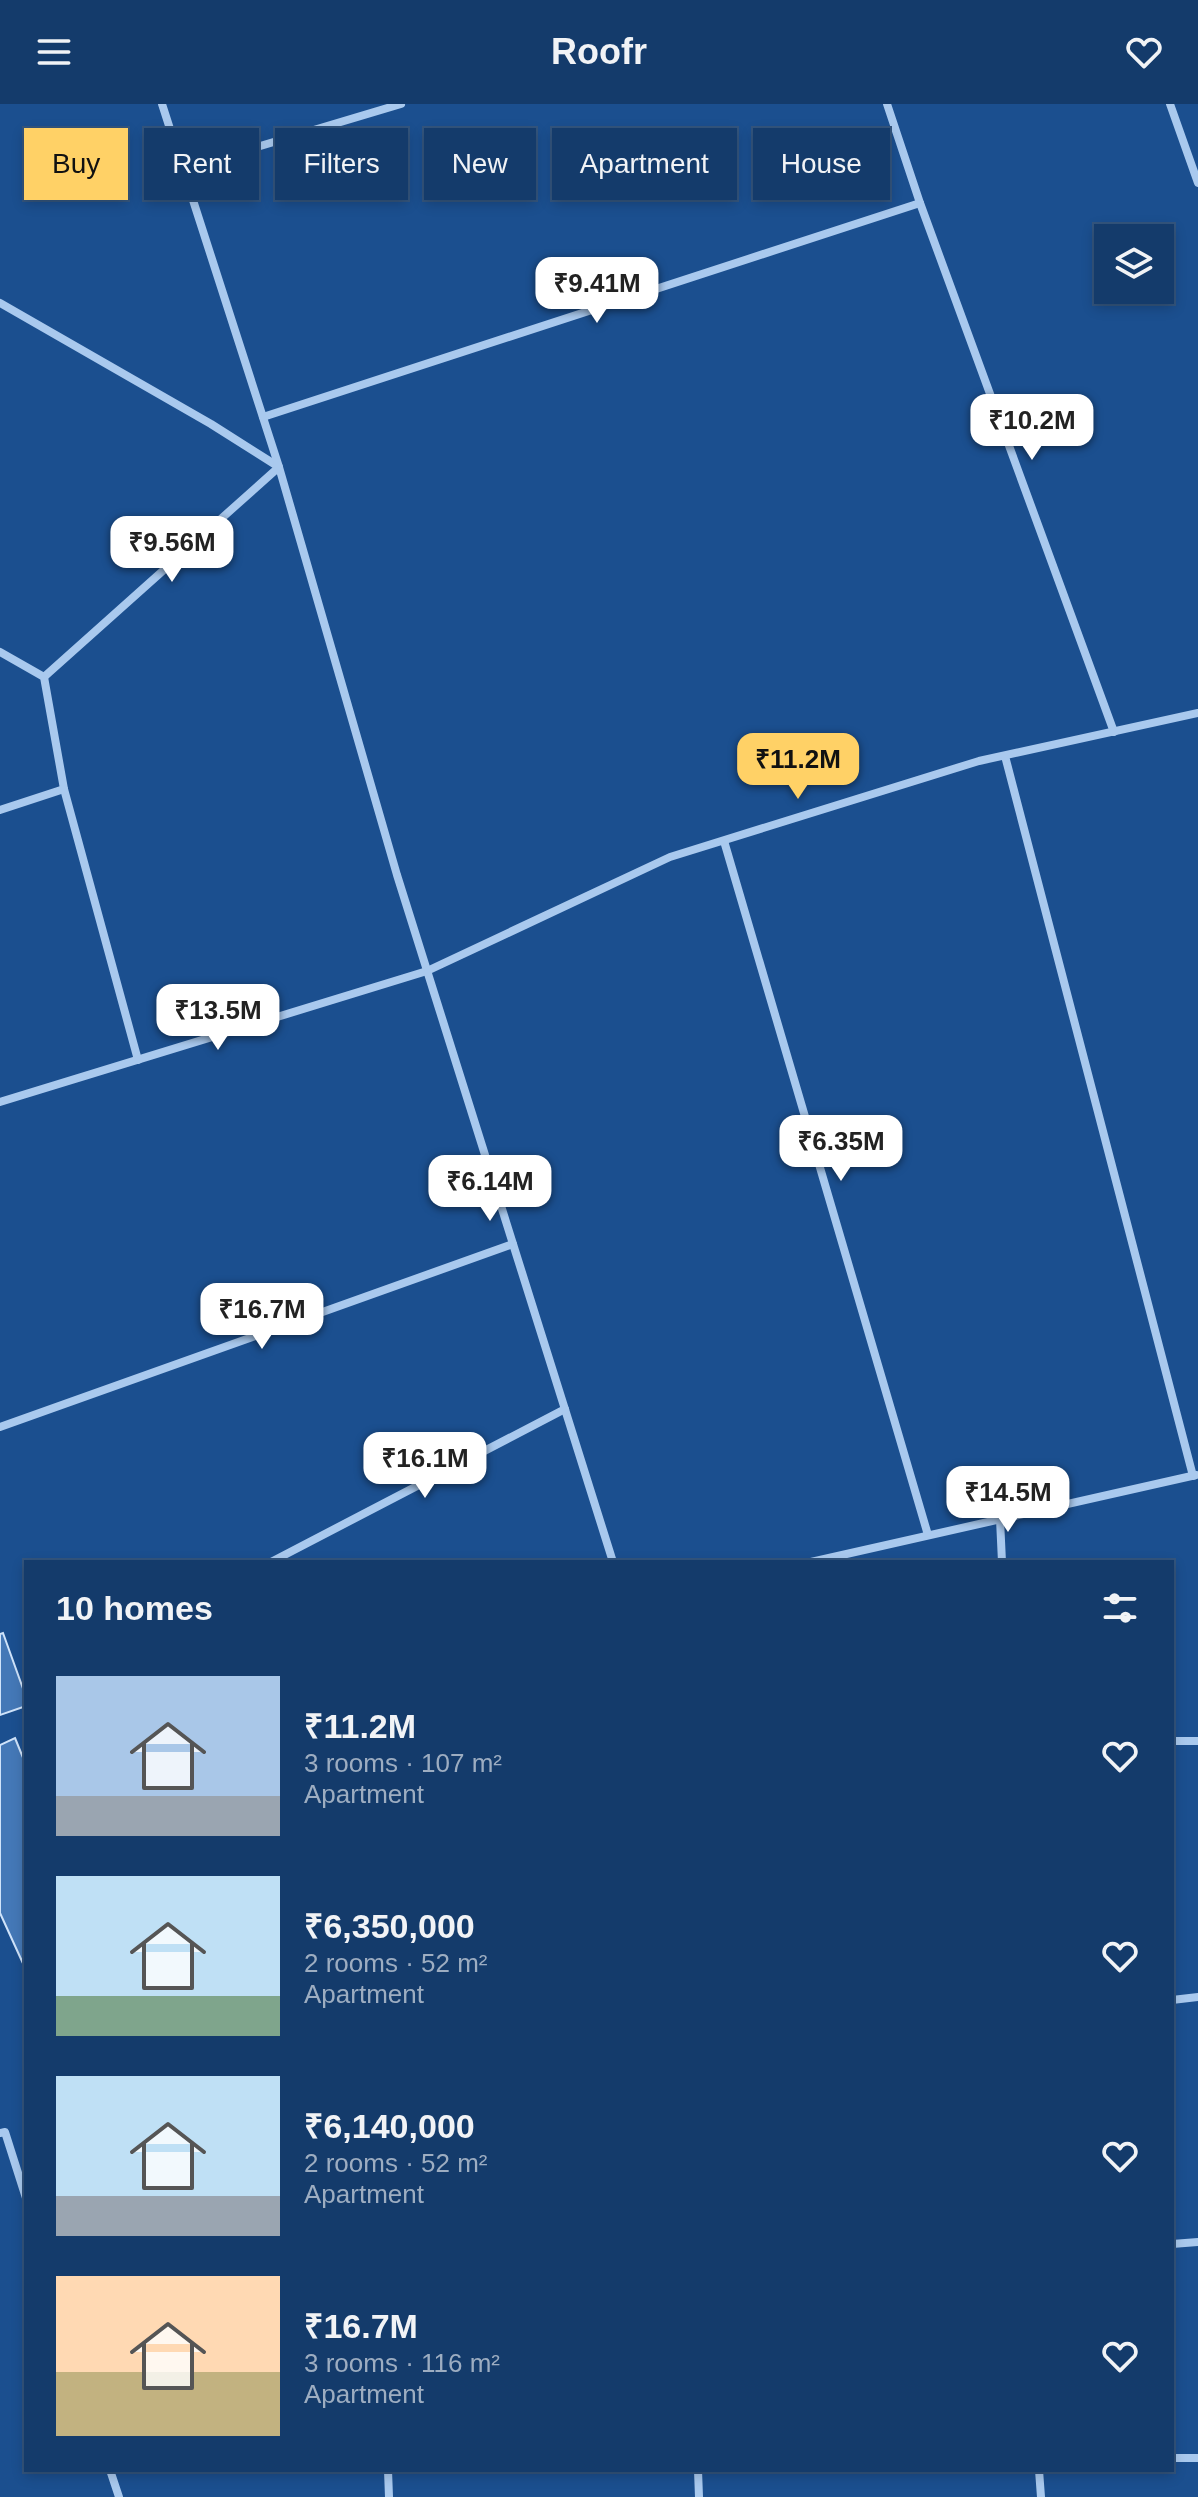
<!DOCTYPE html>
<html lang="en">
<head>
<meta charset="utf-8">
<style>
	body { margin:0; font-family:Arial,sans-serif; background:#1d4271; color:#f1f3f6; height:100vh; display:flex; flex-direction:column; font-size:30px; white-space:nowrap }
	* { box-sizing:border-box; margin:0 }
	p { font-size:26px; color:#9dadc1 }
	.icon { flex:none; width:44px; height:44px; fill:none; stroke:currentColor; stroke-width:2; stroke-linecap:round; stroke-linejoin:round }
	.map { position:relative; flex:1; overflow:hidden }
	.details { position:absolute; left:24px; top:1456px; width:1150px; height:912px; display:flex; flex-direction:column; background:#143b6b; border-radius:0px; box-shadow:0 4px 12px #0003,0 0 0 2px #33557e }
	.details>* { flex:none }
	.guide { position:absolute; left:24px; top:24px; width:1150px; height:72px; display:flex; gap:16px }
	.tools { position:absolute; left:1094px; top:120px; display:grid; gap:16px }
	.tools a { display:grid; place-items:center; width:80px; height:80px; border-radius:0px; background:#143b6b; box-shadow:0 4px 12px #0003,0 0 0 2px #33557e; font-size:40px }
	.price { position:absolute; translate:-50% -68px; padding:0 18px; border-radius:16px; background:#fff; color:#222; font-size:26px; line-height:52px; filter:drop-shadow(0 2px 4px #0008) }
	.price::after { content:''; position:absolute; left:50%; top:48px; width:24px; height:18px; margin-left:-12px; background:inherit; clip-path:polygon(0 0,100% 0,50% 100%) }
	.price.on { background:#ffd166; color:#111 }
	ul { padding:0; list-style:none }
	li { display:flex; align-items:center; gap:24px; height:200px; padding:0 32px }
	li span { display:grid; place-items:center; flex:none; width:224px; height:160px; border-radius:0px; color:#555 }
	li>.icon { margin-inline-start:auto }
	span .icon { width:96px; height:96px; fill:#fffc; stroke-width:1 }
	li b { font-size:34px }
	h2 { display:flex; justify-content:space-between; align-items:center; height:96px; padding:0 32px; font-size:34px }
	.tag { padding:0 28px; border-radius:0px; background:#143b6b; box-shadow:0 4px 12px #0003,0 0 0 2px #33557e; font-size:28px; line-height:72px }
	.tag.on { background:#ffd166; color:#111 }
	header { display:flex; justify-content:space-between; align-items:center; height:104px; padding:0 32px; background:#143b6b; font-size:36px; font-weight:800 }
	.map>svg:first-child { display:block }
	.building { fill:#4478b7; stroke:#cfe3fa; stroke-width:2 }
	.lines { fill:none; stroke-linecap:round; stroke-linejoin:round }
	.minor { stroke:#a9c9ee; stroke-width:8 }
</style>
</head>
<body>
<header><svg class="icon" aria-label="menu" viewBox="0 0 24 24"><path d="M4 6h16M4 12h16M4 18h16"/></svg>Roofr<svg class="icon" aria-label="heart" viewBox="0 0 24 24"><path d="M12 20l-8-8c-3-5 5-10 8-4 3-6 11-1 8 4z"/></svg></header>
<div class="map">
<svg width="1198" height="2393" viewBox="0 0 1198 2393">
	<rect width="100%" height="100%" fill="#1b4f8f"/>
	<g class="building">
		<polygon points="3,1529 26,1593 26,1602 0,1611 0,1530"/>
		<polygon points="15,1634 26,1661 26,1866 0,1809 0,1641"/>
	</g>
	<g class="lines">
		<g class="minor">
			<polyline points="887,0 920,99 1114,628"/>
			<polyline points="1170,0 1198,79"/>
			<polyline points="183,65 401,0"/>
			<polyline points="0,199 211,320 279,363 397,771 613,1458"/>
			<polyline points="263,313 920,99"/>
			<polyline points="0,548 44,573 64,685 138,956"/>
			<polyline points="44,573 279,363 162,0"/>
			<polyline points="1005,652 1193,1372"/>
			<polyline points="0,706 64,685"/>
			<polyline points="724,737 928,1431"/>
			<polyline points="0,998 427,867 670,753 979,657 1198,609"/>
			<polyline points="0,1323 513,1140"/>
			<polyline points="1000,1415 1002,1458"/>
			<polyline points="271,1458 565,1305"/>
			<polyline points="811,1458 1196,1371"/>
			<polyline points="1172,1637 1198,1637"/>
			<polyline points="1172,1896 1198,1893"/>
			<polyline points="0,2029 5,2028 26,2094"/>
			<polyline points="1172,2140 1198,2138"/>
			<polyline points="1172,2354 1198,2354"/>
			<polyline points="110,2366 119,2393"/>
			<polyline points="388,2366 389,2393"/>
			<polyline points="698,2366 699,2393"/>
			<polyline points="1039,2366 1041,2393"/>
		</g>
	</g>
</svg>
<div class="tools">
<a><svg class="icon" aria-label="layers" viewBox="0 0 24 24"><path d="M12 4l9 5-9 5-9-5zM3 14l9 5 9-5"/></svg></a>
</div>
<b class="price" style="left:597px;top:221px">₹9.41M</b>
<b class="price" style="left:1032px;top:358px">₹10.2M</b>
<b class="price" style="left:172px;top:480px">₹9.56M</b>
<b class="price on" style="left:798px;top:697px">₹11.2M</b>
<b class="price" style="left:218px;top:948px">₹13.5M</b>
<b class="price" style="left:841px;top:1079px">₹6.35M</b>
<b class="price" style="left:490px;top:1119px">₹6.14M</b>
<b class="price" style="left:262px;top:1247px">₹16.7M</b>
<b class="price" style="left:425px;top:1396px">₹16.1M</b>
<b class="price" style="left:1008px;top:1430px">₹14.5M</b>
<div class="guide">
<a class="tag on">Buy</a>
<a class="tag">Rent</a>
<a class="tag">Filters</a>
<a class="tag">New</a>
<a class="tag">Apartment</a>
<a class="tag">House</a>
</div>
<section class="details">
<h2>10 homes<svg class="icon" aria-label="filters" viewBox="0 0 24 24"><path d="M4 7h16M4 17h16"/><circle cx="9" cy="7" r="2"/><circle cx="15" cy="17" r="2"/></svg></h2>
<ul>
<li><span style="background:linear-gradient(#a9c7e8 75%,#9aa5b1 0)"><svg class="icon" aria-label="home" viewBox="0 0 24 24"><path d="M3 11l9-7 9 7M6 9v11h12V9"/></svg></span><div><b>₹11.2M</b><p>3 rooms · 107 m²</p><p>Apartment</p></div><svg class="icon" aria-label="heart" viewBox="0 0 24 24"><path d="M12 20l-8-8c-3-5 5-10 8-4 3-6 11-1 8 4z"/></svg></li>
<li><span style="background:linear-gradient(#bfe0f5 75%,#7fa58c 0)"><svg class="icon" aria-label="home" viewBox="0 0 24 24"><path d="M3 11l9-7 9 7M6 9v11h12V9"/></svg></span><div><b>₹6,350,000</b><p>2 rooms · 52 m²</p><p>Apartment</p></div><svg class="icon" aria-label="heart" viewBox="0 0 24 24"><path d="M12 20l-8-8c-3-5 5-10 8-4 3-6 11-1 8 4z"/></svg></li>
<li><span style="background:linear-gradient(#bfe0f5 75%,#9aa5b1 0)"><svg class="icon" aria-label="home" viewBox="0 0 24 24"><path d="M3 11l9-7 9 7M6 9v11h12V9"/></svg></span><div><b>₹6,140,000</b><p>2 rooms · 52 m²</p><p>Apartment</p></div><svg class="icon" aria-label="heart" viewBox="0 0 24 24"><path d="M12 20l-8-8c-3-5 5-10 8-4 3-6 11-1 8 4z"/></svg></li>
<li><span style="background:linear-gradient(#ffd9b3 60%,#c2b280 0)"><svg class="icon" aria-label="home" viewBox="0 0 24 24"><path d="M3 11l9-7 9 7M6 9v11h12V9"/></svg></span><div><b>₹16.7M</b><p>3 rooms · 116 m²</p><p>Apartment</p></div><svg class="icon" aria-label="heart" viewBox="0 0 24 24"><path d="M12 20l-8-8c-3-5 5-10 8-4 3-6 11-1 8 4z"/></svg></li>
</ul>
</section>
</div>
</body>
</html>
